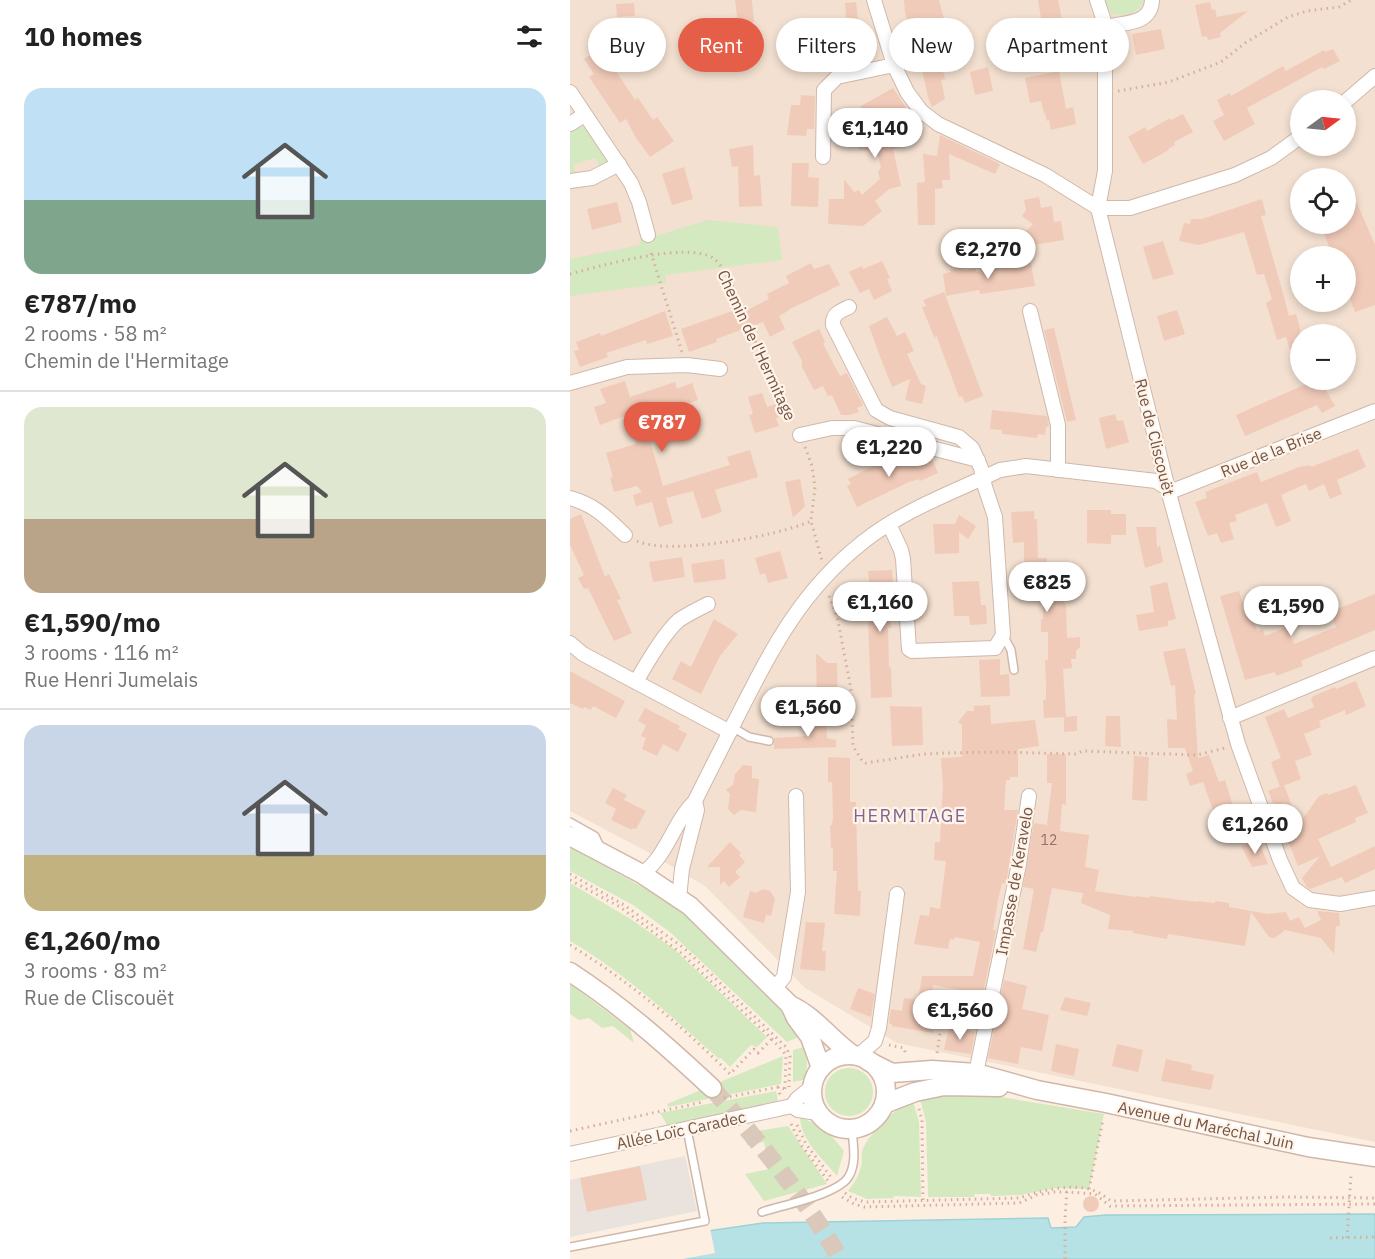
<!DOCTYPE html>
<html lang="en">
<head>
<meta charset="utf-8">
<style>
	body { margin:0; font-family:"IBM Plex Sans",sans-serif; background:#f2f2f2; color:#222; height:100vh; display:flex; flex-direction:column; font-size:22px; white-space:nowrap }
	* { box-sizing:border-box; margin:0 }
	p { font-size:20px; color:#767676 }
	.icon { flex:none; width:33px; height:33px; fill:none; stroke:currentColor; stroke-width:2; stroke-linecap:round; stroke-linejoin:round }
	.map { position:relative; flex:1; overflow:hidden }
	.panel { display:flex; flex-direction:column; background:#fff; width:570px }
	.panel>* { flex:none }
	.guide { position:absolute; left:18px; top:18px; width:570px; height:54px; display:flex; gap:12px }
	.needle { width:39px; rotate:75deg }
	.controls { position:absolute; left:720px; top:90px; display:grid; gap:12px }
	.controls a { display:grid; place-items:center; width:66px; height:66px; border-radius:50%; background:#fff; box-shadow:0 3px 9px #0003; font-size:30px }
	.price { position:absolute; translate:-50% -51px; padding:0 14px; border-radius:21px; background:#fff; color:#222; font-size:20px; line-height:39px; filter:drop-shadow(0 2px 3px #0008) }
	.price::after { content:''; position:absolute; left:50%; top:36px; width:18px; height:14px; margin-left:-9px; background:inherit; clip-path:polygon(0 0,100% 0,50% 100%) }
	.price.active { background:#e55e47; color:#fff }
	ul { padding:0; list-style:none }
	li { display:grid; align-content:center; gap:12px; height:318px; padding:0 24px }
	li+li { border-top:2px solid #e0e0e0 }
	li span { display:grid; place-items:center; height:186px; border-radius:18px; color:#555 }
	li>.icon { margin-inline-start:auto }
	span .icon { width:108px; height:108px; fill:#fffc; stroke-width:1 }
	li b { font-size:26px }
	h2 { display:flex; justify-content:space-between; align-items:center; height:72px; padding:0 24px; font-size:26px }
	.pill { padding:0 21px; border-radius:27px; background:#fff; box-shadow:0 3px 9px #0003; font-size:21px; line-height:54px }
	.pill.active { background:#e55e47; color:#fff }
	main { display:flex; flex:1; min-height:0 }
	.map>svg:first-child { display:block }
	.residential { fill:#f3e0d0; fill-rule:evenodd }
	.industrial { fill:#eae2dc }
	.green { fill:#d4e9c0 }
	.water { fill:#b6e2e5; stroke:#9dd2d6; stroke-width:1.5 }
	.pier { fill:#fcefe1 }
	.building { fill:#f1cbb9 }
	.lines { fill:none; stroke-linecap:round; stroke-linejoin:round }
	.secondary-tunnel { stroke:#dac8bb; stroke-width:18; stroke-dasharray:18 9; stroke-linecap:butt }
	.lane-casing { stroke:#cfb8ab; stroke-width:10 }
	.street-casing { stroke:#cfb8ab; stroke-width:16 }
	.secondary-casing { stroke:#d1b7a8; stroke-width:21 }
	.path { stroke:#d5ae9d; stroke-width:3; stroke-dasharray:1.5 4.5; stroke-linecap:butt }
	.lane { stroke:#fff; stroke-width:7 }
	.street { stroke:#fff; stroke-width:14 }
	.secondary { stroke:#fff; stroke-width:18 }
	.labels { text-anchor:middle; stroke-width:4.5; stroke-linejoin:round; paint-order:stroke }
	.number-label { font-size:14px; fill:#927265 }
	.street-label { font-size:16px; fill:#725449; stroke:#fff4e7 }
	.neighbourhood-label { font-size:18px; letter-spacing:1.5px; fill:#816496; stroke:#fff4e7 }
</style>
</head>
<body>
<main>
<section class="panel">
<h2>10 homes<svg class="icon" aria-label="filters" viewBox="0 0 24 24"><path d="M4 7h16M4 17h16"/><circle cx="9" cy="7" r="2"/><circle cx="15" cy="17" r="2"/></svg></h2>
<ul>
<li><span style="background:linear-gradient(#bfe0f5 60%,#7fa58c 0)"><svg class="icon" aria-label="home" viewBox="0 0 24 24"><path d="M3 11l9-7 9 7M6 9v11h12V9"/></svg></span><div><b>€787/mo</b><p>2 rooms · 58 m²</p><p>Chemin de l'Hermitage</p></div></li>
<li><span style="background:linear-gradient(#dfe7d0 60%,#b9a48a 0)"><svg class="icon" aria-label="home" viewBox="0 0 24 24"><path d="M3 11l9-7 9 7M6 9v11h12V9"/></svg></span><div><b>€1,590/mo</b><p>3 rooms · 116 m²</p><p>Rue Henri Jumelais</p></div></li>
<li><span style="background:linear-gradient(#c9d6e8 70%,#c2b280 0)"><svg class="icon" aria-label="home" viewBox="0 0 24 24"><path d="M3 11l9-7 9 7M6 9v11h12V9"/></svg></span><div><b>€1,260/mo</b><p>3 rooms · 83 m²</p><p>Rue de Cliscouët</p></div></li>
</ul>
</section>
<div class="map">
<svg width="805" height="1259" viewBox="0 0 805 1259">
	<rect width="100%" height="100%" fill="#fcefe1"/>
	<path class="residential" d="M0,0H805V1142L327,1043L235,988L135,886L74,850L0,811ZM730,100H776V146H730ZM730,178H776V224H730ZM730,256H776V302H730ZM730,334H776V380H730Z"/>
	<polygon class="industrial" points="115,1156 127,1211 0,1237 0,1180"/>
	<g class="green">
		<path d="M534,0H575C570,13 555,17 542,14Z"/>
		<polygon points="17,126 39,161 37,167 31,170 26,158 3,164 6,175 0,173 0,130"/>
		<polygon points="137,220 208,227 212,260 95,275 96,283 0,296 0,259 70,245 70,238 89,235"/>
		<polygon points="0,847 101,903 137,935 217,1013 233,1035 217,1042 101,933 63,905 0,871"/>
		<path d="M0,883L59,918L104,949L197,1037L187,1047L181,1045L160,1067L151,1058L149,1059C102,1017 55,973 0,941Z"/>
		<polygon points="0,984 60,1029 64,1043 43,1026 32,1028 19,1018 9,1020 0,1014"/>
		<path d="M234,1047C238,1059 238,1068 233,1080L223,1082V1050Z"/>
		<polygon points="213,1056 211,1084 98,1107 97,1104"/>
		<circle cx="279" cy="1092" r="24"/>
		<polygon points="206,1091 208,1101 97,1125 90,1113"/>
		<polygon points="413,1094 534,1114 519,1189 485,1188 450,1195 421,1196 420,1194 405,1194 404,1197 358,1197 356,1122 349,1095"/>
		<path d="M342,1098L349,1122L351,1197L324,1196V1198L297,1199L278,1191C284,1183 289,1176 291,1166C293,1162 291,1157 292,1152C296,1135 328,1108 342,1098Z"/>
		<path d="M230,1117L255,1128L274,1151L267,1176C253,1159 231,1141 230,1117Z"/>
		<polygon points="218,1126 257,1184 194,1201 175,1174 199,1169 194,1142 177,1145 174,1133"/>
	</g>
	<polygon class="water" points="805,1214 805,1259 0,1259 138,1231 193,1223 478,1218 481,1228 506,1227 514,1217 536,1215"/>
	<polygon class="pier" points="140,1228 145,1253 113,1259 0,1259 0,1253"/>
	<g class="building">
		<polygon points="165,0 182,0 184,22 168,24"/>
		<polygon points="334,0 369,0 374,19 357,24 365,59 370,58 375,79 371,80 375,99 362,107 358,97 343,28 340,29 335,12"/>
		<polygon points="468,0 488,0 502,67 480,72"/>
		<polygon points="286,2 290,36 293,36 298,50 292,51 293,56 217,65 213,40 227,36 226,32 263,27 277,28 275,3"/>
		<polygon points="640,2 642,10 645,9 647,17 678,11 650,33 651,37 638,40 637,36 632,37 625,5"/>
		<polygon points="64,3 65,16 47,17 46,4"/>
		<polygon points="591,29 595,49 566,55 562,34"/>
		<polygon points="31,48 65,100 68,98 83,120 87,117 104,141 80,157 66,138 56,119 50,123 19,77 24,74 14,59"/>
		<polygon points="763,49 770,61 754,69 752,67 677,108 685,124 654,141 643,121 654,115 647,100 660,93 661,96 713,66 716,71 754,50 755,52"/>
		<polygon points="418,67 423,91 405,95 400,72"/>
		<polygon points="489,71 496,109 503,107 506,124 481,130 479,120 477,121 475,113 474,113 471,101 460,103 455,78"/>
		<polygon points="323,88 337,109 338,121 336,122 339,123 342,144 323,149 331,186 319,189 305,201 312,211 293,226 258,224 259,199 274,199 274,179 284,192 289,190 292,195 310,179 308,172 311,168 307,151 289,150 291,106"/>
		<polygon points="231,95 245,96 244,129 237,129 236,136 217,135 221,105 230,105"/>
		<polygon points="613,114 623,132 604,142 605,145 598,149 599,150 573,164 558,137 575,127 577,131 600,118 601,120"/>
		<polygon points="370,135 430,164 425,174 379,154 380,180 372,180 373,188 365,189 365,225 348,225 347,183 355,182 353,154 367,156"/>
		<polygon points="183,145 184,176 190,175 192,206 169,207 168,166 162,167 159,149"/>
		<polygon points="222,163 239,163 238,177 249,178 248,207 221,206"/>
		<polygon points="114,167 123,199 102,205 92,174"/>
		<polygon points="469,197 471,208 482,206 484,222 491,221 494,240 463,245 461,238 455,233 463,224 452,216 456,210 454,200"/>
		<polygon points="692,199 696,215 691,216 713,293 719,316 726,314 730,328 730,347 720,350 716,337 707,340 696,303 702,299 694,274 687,275 674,232 629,245 609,241 614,223 620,224 621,219 632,219"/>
		<polygon points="47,202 52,222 22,230 17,209"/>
		<polygon points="787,203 805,245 805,305 785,312 776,288 776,256 763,256 750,224 776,224 776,207"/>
		<polygon points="593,241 604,274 583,280 573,247"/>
		<polygon points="312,261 320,278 317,279 322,291 304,300 299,289 290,293 279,272 292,266 293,269"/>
		<polygon points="241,263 244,269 259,264 270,285 218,310 218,311 209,316 215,329 200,337 193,322 146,339 147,342 119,352 111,329 168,309 170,314 199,299 197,294 219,283 216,276"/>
		<polygon points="461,263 465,286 410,294 409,290 376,296 373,274 381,272 380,269 394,267 394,270 406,268 406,272"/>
		<polygon points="374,292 413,396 395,403 392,396 389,397 368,340 366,335 365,339 352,307 356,306 353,300"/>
		<polygon points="607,310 615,334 594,341 587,316"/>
		<polygon points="95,311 103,336 77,344 76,340 36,353 38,357 10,367 4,351 9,350 6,342 30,333 31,336"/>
		<polygon points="317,317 327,336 335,332 344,351 337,354 351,384 356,386 352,404 335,400 340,379 322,387 309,354 299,326"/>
		<polygon points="484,328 506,420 497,422 474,330"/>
		<polygon points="249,329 255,342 253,344 270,376 277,373 293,405 287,408 289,412 280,415 271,415 262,395 258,396 253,386 244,390 232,367 232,361 222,342"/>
		<polygon points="734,380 750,380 765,406 752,413 747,405 675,436 666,415 736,384"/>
		<polygon points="55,381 60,397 105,382 107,389 122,383 128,400 74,419 93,486 160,465 157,457 180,450 188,477 145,490 152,512 132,519 123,491 96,498 103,523 89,527 82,502 66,506 63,495 72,492 67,486 44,492 40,478 43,477 36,453 66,444 57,415 30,425 24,407 36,403 30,389"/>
		<polygon points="192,393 197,407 210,403 216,415 206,418 209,426 185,433 179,415 183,414 178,397"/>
		<polygon points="422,410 477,416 479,427 476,427 475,435 468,434 467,438 432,434 432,430 420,429"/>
		<polygon points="545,414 547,421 553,420 559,442 536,449 529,418"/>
		<polygon points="788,449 796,467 767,480 772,494 760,499 754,484 739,491 736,484 711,495 721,521 706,527 697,503 665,515 667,521 659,523 664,539 651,543 647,533 638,536 625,502 637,498 635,492 687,472 691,482 729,467 740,465 741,467"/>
		<polygon points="348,454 352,460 361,457 368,473 350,481 349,479 339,482 287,507 277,486 281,484 278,479 311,462 314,469"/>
		<polygon points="230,479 235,506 223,518 215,482"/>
		<polygon points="517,510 541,510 541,514 556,514 556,535 541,535 541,544 517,543"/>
		<polygon points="464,511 464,519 467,519 468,558 477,558 477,568 485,568 486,586 496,606 497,638 510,637 510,647 506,651 506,659 501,659 502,668 493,669 496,717 474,718 473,700 476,700 476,683 475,660 478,660 478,632 471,632 471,619 473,619 473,587 452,588 452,574 454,574 454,542 443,543 441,512"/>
		<polygon points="11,514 35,577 39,574 51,599 47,600 62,633 44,641 18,588 14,589 8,578 14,575 0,545 0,519"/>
		<polygon points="389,515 406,526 398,539 389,532 389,553 365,554 363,524 385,524"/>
		<polygon points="566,527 586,527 587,547 590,546 593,562 575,568"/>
		<polygon points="210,551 218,578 198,583 195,573 190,575 185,558"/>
		<polygon points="112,557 115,577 83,582 79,562"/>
		<polygon points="154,559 156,579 124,583 121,564"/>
		<polygon points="322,570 324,601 320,602 321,628 318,628 319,668 321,667 322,697 301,698 298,620 298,613 303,613 298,571"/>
		<polygon points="409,581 411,605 416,605 417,624 400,625 399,616 384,616 382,582"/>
		<polygon points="597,582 606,619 598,621 598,626 569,631 566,615 584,612 580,586"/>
		<polygon points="669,591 673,603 678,602 687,631 693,629 695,636 717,627 724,644 766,627 760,612 805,594 805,630 731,661 733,666 706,676 705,672 675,680 650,596"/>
		<polygon points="144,619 168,634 150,656 131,694 102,679 111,661 121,667"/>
		<polygon points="615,648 626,694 624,694 628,758 639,755 649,782 655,780 665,813 668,812 674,835 657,839 650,808 643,810 633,782 620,786 616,774 623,771 615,748 598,748 597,719 607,720 605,685 601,686 593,652"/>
		<polygon points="246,653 257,663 267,663 268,707 247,708"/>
		<polygon points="430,659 430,675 439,674 440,696 411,697 409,660"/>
		<polygon points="0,671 55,701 46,718 23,706 21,710 14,707 13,709 0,703"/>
		<polygon points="786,681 796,706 776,715 775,710 749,721 751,727 734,734 742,755 725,761 731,779 710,787 701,762 711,758 695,717 714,709 718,718 744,707 741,699 743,696 765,687 766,689"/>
		<polygon points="420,705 421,724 465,720 469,746 448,749 448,777 440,777 440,780 436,780 434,810 448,810 436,884 432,883 428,900 423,930 426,930 413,994 363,985 358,1016 366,1017 363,1033 322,1026 322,1024 319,1023 321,1009 332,1011 334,998 348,1000 352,976 403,976 410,942 385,937 384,940 380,939 378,949 344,944 350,915 359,916 360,907 370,909 376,861 364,860 365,842 370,842 373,784 371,758 392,757 392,725 388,722 397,711 404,711 404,706"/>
		<polygon points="320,706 352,707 353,745 322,746"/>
		<polygon points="75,708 110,726 108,729 117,734 108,752 93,744 87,756 72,749 76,738 71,736 76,725 68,721"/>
		<polygon points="507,716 507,731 494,732 494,717"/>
		<polygon points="536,716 550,716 551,747 535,746"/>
		<polygon points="256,720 257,738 266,740 266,747 204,749 204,738 237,736 236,721"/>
		<polygon points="477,754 496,754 496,805 492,804 490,831 519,835 515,867 529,870 525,891 566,897 566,896 580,898 580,896 627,902 627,901 645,903 645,901 659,903 659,907 698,914 716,912 720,921 729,917 735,928 751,920 747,911 769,913 770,926 766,926 764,954 751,938 715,930 705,938 699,937 681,912 675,946 598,934 597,939 563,933 563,931 538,929 540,915 511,903 513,893 482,888 473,932 471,932 466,952 453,949 464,889 453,887 464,823 477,825 482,783 477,783"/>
		<polygon points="564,756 579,757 577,801 562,800"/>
		<polygon points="258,757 280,758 280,802 286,802 288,891 291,891 290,916 264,914 267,871 263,871 263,848 261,848 260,825 262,825 263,817 262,782 258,782"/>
		<polygon points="173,765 182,766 182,778 189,779 186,812 171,810 164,815 158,809 160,794 156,790 163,785 165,774"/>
		<polygon points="714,785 729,824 749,796 757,793 758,795 786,785 798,813 785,818 786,822 748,839 761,867 805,846 805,869 775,883 772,877 740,889 736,886 732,878 750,856 728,866 698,791"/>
		<polygon points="43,788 57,795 54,800 76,811 66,829 63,828 62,830 41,820 46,809 35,803"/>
		<polygon points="160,842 171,853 169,855 175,862 165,872 170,877 159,887 154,881 150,885 150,867 137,867"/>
		<polygon points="689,842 698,864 682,867 671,846"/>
		<polygon points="193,889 200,891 205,899 201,916 196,915 194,923 173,917 180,891 186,893"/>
		<polygon points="236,922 255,923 252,951 256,951 255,971 230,969"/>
		<polygon points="434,980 457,986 452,1009 479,1015 472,1051 451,1047 448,1064 418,1058"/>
		<polygon points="288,988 305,994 301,1017 280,1009"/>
		<polygon points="495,997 521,1003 517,1016 490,1010"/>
		<polygon points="379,1027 405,1032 401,1054 374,1050"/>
		<polygon points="486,1044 509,1049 504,1076 481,1071"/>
		<polygon points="547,1044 573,1050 568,1072 542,1066"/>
		<polygon points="596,1059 622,1065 621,1070 644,1075 641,1090 591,1081"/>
		<polygon points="70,1166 77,1200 17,1212 10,1178"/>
		<circle cx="521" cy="1204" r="8"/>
	</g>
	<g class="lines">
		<path class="secondary-tunnel" d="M142,1088C188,1141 235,1197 270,1259"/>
		<g class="lane-casing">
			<g id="lane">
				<polyline points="433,635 441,650 444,670"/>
				<polyline points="162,727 179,737 199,741"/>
				<polyline points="0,822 25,836 30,847"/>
				<path d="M192,1212C213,1205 270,1194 279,1176C287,1162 283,1145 282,1129"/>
				<polyline points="0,1247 135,1221 117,1129"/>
			</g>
		</g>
		<g class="street-casing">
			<g id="street">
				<polyline points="304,0 324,65 337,92 351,111 368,124 475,175 528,208 601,501 668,744 710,860 723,888 740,900 770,904 805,898"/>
				<polyline points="527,0 536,27 536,40 535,63 535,171 528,208 560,208 665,175 701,158 730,137"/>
				<path d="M536,27C555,22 581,25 582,0"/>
				<polyline points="0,92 61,183 69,202 78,235"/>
				<polyline points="776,101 805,76"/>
				<polyline points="0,124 14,115"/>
				<polyline points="253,157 254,90 267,77 324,65"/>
				<polyline points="0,181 22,178 49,164"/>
				<path d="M279,307C270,311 262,314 263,325L306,410L320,418L389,437L402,448L411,468L415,487L425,517L433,635L425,648L342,651L339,649L333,559L331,550L319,524"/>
				<polyline points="460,311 488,425 488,470"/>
				<polyline points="0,383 57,367 117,365 150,369"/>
				<polyline points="230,435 262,428 284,428 408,460"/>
				<path d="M0,498C25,505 36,517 55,535"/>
				<polyline points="0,643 13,654 160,732"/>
				<path d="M66,682C75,666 95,632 109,620C118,614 128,609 138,604"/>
				<polyline points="660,718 805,658"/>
				<path d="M72,874C98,855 103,822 125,801C137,776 150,752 162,727C199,655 227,594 293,542C333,510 384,492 430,470L456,466L586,481L597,488L605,490L805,411"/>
				<polyline points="109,898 112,869 127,810 125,801"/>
				<polyline points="205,988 214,977 228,892 226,796"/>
				<polyline points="288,1056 305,1041 309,1028 327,894"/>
				<polyline points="406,1073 449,864 459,796"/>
				<polyline points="222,1106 227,1099 243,1086"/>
				<polyline points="0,1154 222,1106 228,1110 248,1113"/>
			</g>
		</g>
		<g class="secondary-casing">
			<g id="secondary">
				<polyline points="0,836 72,874 120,906 220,1005 226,1018 240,1037 251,1068"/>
				<path d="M0,972C51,1005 97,1046 142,1088"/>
				<path d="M220,1005C245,1016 261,1040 283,1055"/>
				<circle cx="279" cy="1092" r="37"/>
				<polyline points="298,1061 322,1073 362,1070 406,1073 467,1090 536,1103 738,1147 805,1157"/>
				<polyline points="314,1104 345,1092 374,1086 429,1087"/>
			</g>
		</g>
		<g class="path">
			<polyline points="548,91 599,82 651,62 675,43 718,17 737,11 769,7 781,0"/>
			<polyline points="81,253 112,352"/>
			<path d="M0,274C30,266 117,241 143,258C162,271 183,338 193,361C202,382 214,402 224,422"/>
			<polyline points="235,447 242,466 245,487 241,521 252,561"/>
			<path d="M67,541C100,556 208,536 241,521"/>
			<polyline points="259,596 267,616 281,689 283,746 292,761 296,763 354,754 376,753 429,752 507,754 512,751 627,755 655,748"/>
			<polyline points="0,874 54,905 114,948 216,1047 220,1056 219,1087"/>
			<polyline points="0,880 50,907 111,953 202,1039 216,1055 215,1089"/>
			<path d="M0,945C59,981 111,1025 160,1074L184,1049L188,1053L202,1039"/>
			<polyline points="319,1045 334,1048 336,1055"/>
			<polyline points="367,1053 375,1000"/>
			<polyline points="208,1087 210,1095"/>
			<polyline points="154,1098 208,1087 215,1089"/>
			<polyline points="349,1109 352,1120 353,1204"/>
			<polyline points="221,1124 232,1146 258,1181"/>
			<polyline points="227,1125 236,1144 261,1177"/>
			<polyline points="0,1131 133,1102"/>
			<polyline points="519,1189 533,1120"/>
			<path d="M275,1193L282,1198L295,1202L449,1198C469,1191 504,1182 525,1191C531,1193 536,1198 542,1201L717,1197L805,1198"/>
			<polyline points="272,1197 284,1204 294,1207 449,1203 467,1195 485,1192 497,1192 525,1194 540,1206 805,1204"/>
			<polyline points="760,1238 805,1237"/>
			<polyline points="777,1238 781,1175"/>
			<polyline points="495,1259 495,1219 497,1188"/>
		</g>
		<use href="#lane" class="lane"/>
		<use href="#street" class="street"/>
		<use href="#secondary" class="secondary"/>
	</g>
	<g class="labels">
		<g class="number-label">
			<text x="479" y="845">12</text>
		</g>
		<g class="street-label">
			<text transform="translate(187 345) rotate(65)" y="6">Chemin de l'Hermitage</text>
			<text transform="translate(585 437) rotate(76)" y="6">Rue de Cliscouët</text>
			<text transform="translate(701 452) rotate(-22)" y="6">Rue de la Brise</text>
			<text transform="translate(444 881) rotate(-80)" y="6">Impasse de Keravelo</text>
			<text transform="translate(636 1125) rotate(12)" y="6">Avenue du Maréchal Juin</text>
			<text transform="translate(111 1130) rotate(-12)" y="6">Allée Loïc Caradec</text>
		</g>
		<g class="neighbourhood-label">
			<text x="340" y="822">HERMITAGE</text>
		</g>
	</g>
</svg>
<div class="controls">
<a><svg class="needle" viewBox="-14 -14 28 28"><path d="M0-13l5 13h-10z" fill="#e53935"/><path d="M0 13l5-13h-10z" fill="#767676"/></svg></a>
<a><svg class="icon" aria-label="locate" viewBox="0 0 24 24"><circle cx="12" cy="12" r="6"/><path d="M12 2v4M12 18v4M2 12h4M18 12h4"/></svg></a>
<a>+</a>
<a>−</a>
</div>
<b class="price" style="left:305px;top:159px">€1,140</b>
<b class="price" style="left:418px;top:280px">€2,270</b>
<b class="price active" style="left:92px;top:453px">€787</b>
<b class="price" style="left:319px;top:478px">€1,220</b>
<b class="price" style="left:477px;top:613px">€825</b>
<b class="price" style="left:310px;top:633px">€1,160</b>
<b class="price" style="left:721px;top:637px">€1,590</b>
<b class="price" style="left:238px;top:738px">€1,560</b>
<b class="price" style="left:685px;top:855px">€1,260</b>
<b class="price" style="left:390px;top:1041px">€1,560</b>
<div class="guide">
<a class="pill">Buy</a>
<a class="pill active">Rent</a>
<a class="pill">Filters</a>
<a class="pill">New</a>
<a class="pill">Apartment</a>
</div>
</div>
</main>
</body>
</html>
